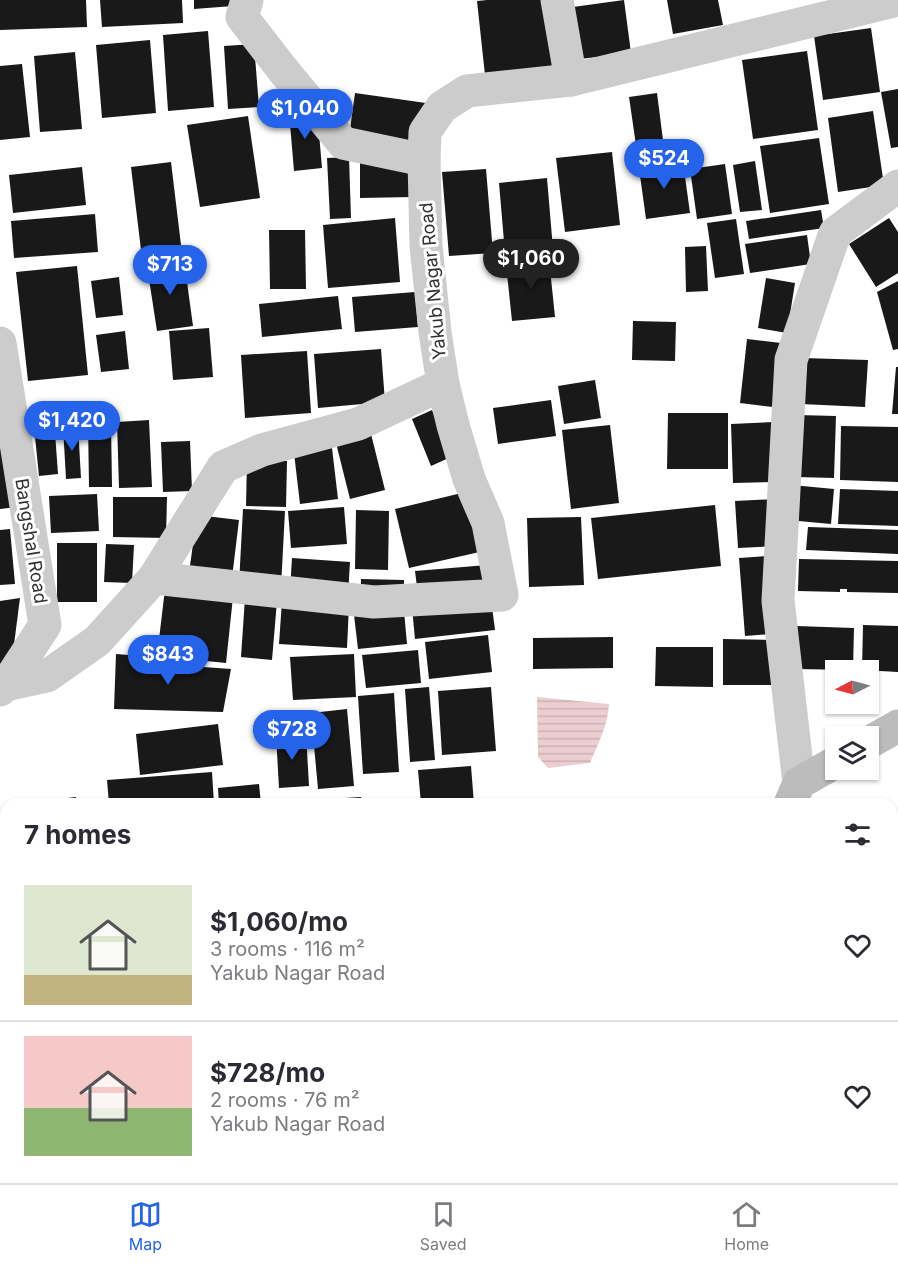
<!DOCTYPE html>
<html lang="en">
<head>
<meta charset="utf-8">
<style>
	body { margin:0; font-family:Inter,sans-serif; background:#f2f2f3; color:#2b2b33; height:100vh; display:flex; flex-direction:column; font-size:22px; white-space:nowrap }
	* { box-sizing:border-box; margin:0 }
	p { font-size:20px; color:#7c7c81 }
	.icon { flex:none; width:33px; height:33px; fill:none; stroke:currentColor; stroke-width:2; stroke-linecap:round; stroke-linejoin:round }
	.map { position:relative; flex:1; overflow:hidden }
	.side { position:absolute; left:0px; top:798px; width:898px; height:386px; display:flex; flex-direction:column; background:#fff; border-radius:18px 18px 0 0; box-shadow:0 2px 4px #0004 }
	.side>* { flex:none }
	.needle { width:39px; rotate:264deg }
	.fabs { position:absolute; left:825px; top:660px; display:grid; gap:12px }
	.fabs a { display:grid; place-items:center; width:54px; height:54px; border-radius:0px; background:#fff; box-shadow:0 2px 4px #0004; font-size:30px }
	.price { position:absolute; translate:-50% -51px; padding:0 14px; border-radius:21px; background:#2563eb; color:#fff; font-size:20px; line-height:39px; filter:drop-shadow(0 2px 3px #0008) }
	.price::after { content:''; position:absolute; left:50%; top:36px; width:18px; height:14px; margin-left:-9px; background:inherit; clip-path:polygon(0 0,100% 0,50% 100%) }
	.price.selected { background:#222; color:#fff }
	ul { padding:0; list-style:none }
	li { display:flex; align-items:center; gap:18px; height:150px; padding:0 24px }
	li+li { border-top:2px solid #e1e1e2 }
	li span { display:grid; place-items:center; flex:none; width:168px; height:120px; border-radius:0px; color:#555 }
	li>.icon { margin-inline-start:auto }
	span .icon { width:72px; height:72px; fill:#fffc; stroke-width:1 }
	li b { font-size:26px }
	h2 { display:flex; justify-content:space-between; align-items:center; height:72px; padding:0 24px; font-size:26px }
	.tabs { display:flex; justify-content:space-around; align-items:center; height:84px; border-top:2px solid #e1e1e2; background:#fff; font-size:16px; color:#7c7c81 }
	.tabs a { display:grid; justify-items:center; gap:3px }
	.tabs .selected { color:#2563eb }
	.map>svg:first-child { display:block }
	.water { fill:url(#water-rules) }
	.building { fill:#191919 }
	.lines { fill:none; stroke-linecap:round; stroke-linejoin:round }
	.street { stroke:#ccc; stroke-width:33 }
	.secondary { stroke:#bcbcbc; stroke-width:33 }
	.labels { text-anchor:middle; stroke-width:6; stroke-linejoin:round; paint-order:stroke }
	.street-label { font-size:18px; fill:#323232; stroke:#fff }
</style>
</head>
<body>
<div class="map">
<svg width="898" height="1183" viewBox="0 0 898 1183">
	<defs>
		<pattern id="water-rules" width="6" height="5" patternUnits="userSpaceOnUse" patternTransform="scale(1.5)"><rect width="6" height="5" fill="#ecced2"/><path d="M0 2.5h6" fill="none" stroke="#cbb1b5"/></pattern>
	</defs>
	<rect width="100%" height="100%" fill="#fff"/>
	<path class="water" d="M537,697L609,704C608,725 598,744 590,763L548,768L538,757Z"/>
	<g class="building">
		<polygon points="0,0 86,0 87,27 0,30"/>
		<polygon points="100,0 182,0 183,23 102,27"/>
		<polygon points="194,0 232,0 233,6 194,9"/>
		<polygon points="487,0 547,0 555,67 485,75 477,1"/>
		<polygon points="624,0 631,53 580,59 573,7"/>
		<polygon points="667,0 718,0 723,25 673,34"/>
		<polygon points="871,28 880,92 823,100 814,36"/>
		<polygon points="208,31 214,107 168,111 163,35"/>
		<polygon points="150,40 156,113 102,118 96,45"/>
		<polygon points="254,44 259,107 228,109 224,46"/>
		<polygon points="807,51 818,130 753,139 742,60"/>
		<polygon points="75,52 82,129 40,132 34,56"/>
		<polygon points="22,64 30,137 0,140 0,66"/>
		<polygon points="898,89 898,147 891,148 881,92"/>
		<polygon points="355,93 426,103 420,147 349,137"/>
		<polygon points="657,93 664,148 637,152 629,97"/>
		<polygon points="317,110 322,168 294,171 289,112"/>
		<polygon points="873,111 884,185 838,192 828,118"/>
		<polygon points="248,116 260,198 200,207 187,125"/>
		<polygon points="819,138 829,204 770,213 760,146"/>
		<polygon points="612,152 620,225 565,232 556,158"/>
		<polygon points="349,157 351,218 330,219 327,158"/>
		<polygon points="413,157 413,197 360,198 360,158"/>
		<polygon points="755,161 762,210 740,212 733,165"/>
		<polygon points="171,162 181,245 141,250 131,167"/>
		<polygon points="683,162 690,213 646,219 639,168"/>
		<polygon points="725,164 732,214 697,219 690,169"/>
		<polygon points="82,167 86,205 13,213 9,175"/>
		<polygon points="486,169 493,253 449,256 442,172"/>
		<polygon points="547,178 553,249 505,253 499,183"/>
		<polygon points="821,210 824,228 749,239 746,221"/>
		<polygon points="95,214 98,252 14,258 11,221"/>
		<polygon points="395,218 400,282 328,288 323,225"/>
		<polygon points="889,218 898,232 898,273 876,287 849,244"/>
		<polygon points="736,219 744,274 715,278 707,223"/>
		<polygon points="269,230 305,230 306,289 270,289"/>
		<polygon points="807,235 811,264 750,273 745,244"/>
		<polygon points="706,246 708,291 686,292 685,247"/>
		<polygon points="549,259 555,317 512,321 506,264"/>
		<polygon points="184,260 193,326 157,331 147,266"/>
		<polygon points="77,266 88,375 28,381 16,272"/>
		<polygon points="119,277 123,315 96,318 91,281"/>
		<polygon points="766,278 795,283 787,333 758,328"/>
		<polygon points="898,281 898,349 893,350 877,292"/>
		<polygon points="415,292 418,327 355,332 352,297"/>
		<polygon points="338,296 342,329 262,337 259,304"/>
		<polygon points="633,321 676,322 675,361 632,360"/>
		<polygon points="209,328 213,377 173,380 169,331"/>
		<polygon points="125,331 129,369 101,372 96,335"/>
		<polygon points="747,339 781,343 773,407 740,403"/>
		<polygon points="381,349 385,402 318,408 314,354"/>
		<polygon points="307,351 311,413 245,418 241,355"/>
		<polygon points="803,358 868,360 865,407 801,404"/>
		<polygon points="896,367 898,367 898,414 892,414"/>
		<polygon points="595,380 601,418 564,424 558,386"/>
		<polygon points="551,400 556,436 498,444 493,408"/>
		<polygon points="53,405 58,474 39,476 32,407"/>
		<polygon points="432,410 451,457 431,466 412,419"/>
		<polygon points="668,413 728,413 728,469 667,469"/>
		<polygon points="798,415 836,416 834,478 796,477"/>
		<polygon points="149,420 152,487 119,488 117,422"/>
		<polygon points="111,422 112,487 89,487 88,423"/>
		<polygon points="775,422 777,482 733,483 731,424"/>
		<polygon points="610,425 619,503 571,509 562,430"/>
		<polygon points="63,426 78,426 81,478 66,479"/>
		<polygon points="841,426 898,427 898,482 840,480"/>
		<polygon points="371,434 385,490 350,499 336,443"/>
		<polygon points="0,435 17,507 0,509"/>
		<polygon points="190,441 192,491 163,492 161,442"/>
		<polygon points="332,448 338,499 300,504 294,453"/>
		<polygon points="247,460 287,461 286,507 246,506"/>
		<polygon points="792,485 834,489 831,524 788,520"/>
		<polygon points="840,489 898,491 898,526 838,524"/>
		<polygon points="470,491 484,551 409,568 395,509"/>
		<polygon points="97,494 99,531 51,533 49,496"/>
		<polygon points="113,497 167,497 166,538 113,537"/>
		<polygon points="775,499 777,546 738,548 735,501"/>
		<polygon points="715,505 721,566 598,579 591,518"/>
		<polygon points="344,507 347,544 291,548 288,511"/>
		<polygon points="243,509 285,511 281,587 239,584"/>
		<polygon points="356,510 389,511 388,570 355,569"/>
		<polygon points="197,515 239,520 232,578 189,573"/>
		<polygon points="581,517 584,585 529,587 527,518"/>
		<polygon points="808,527 898,530 898,554 806,550"/>
		<polygon points="10,529 15,584 0,585 0,530"/>
		<rect x="57" y="543" width="40" height="59"/>
		<polygon points="106,544 134,545 132,583 104,582"/>
		<polygon points="766,556 772,634 745,636 739,558"/>
		<polygon points="292,558 350,562 348,595 290,591"/>
		<polygon points="799,559 898,561 898,593 847,592 847,589 840,589 840,592 798,591"/>
		<polygon points="487,565 490,588 418,595 415,571"/>
		<polygon points="361,579 404,580 404,593 361,592"/>
		<polygon points="165,589 233,597 226,663 157,656"/>
		<polygon points="20,598 12,660 0,671 0,601"/>
		<polygon points="245,598 277,601 272,660 241,657"/>
		<polygon points="491,599 495,630 415,639 412,608"/>
		<polygon points="282,601 349,605 347,648 279,644"/>
		<polygon points="404,611 407,644 358,649 354,615"/>
		<polygon points="863,625 898,626 898,672 862,670"/>
		<polygon points="796,626 854,628 853,670 795,669"/>
		<polygon points="488,635 492,672 429,679 425,642"/>
		<polygon points="613,637 613,668 533,669 533,638"/>
		<polygon points="723,639 776,640 776,685 723,685"/>
		<polygon points="656,647 713,647 713,687 655,686"/>
		<polygon points="418,650 421,683 366,688 362,655"/>
		<polygon points="116,654 155,657 161,664 231,669 223,712 114,709"/>
		<polygon points="354,654 356,697 293,700 290,657"/>
		<polygon points="429,687 435,760 410,762 405,689"/>
		<polygon points="491,687 496,751 442,755 438,691"/>
		<polygon points="394,693 399,772 363,774 358,696"/>
		<polygon points="347,709 354,786 318,789 311,713"/>
		<polygon points="218,724 223,765 140,775 136,734"/>
		<polygon points="306,733 309,786 279,788 276,735"/>
		<polygon points="471,766 474,804 421,804 418,770"/>
		<polygon points="212,772 214,804 109,804 107,780"/>
		<polygon points="259,784 261,804 219,804 218,788"/>
		<polygon points="76,797 77,804 27,804 26,803"/>
		<polygon points="361,797 362,804 313,804 313,800"/>
		<polygon points="569,798 569,804 511,804 511,801"/>
		<polygon points="892,826 898,826 898,885 892,884"/>
		<polygon points="892,934 898,934 898,976 892,977"/>
		<rect x="0" y="1064" width="6" height="53"/>
		<rect x="892" y="1113" width="6" height="36"/>
		<polygon points="0,1122 6,1122 6,1178 23,1178 23,1183 0,1183"/>
		<polygon points="898,1156 898,1183 860,1183 859,1178 892,1178 892,1157"/>
		<rect x="32" y="1178" width="44" height="5"/>
		<polygon points="100,1178 163,1178 164,1183 100,1183"/>
		<rect x="173" y="1178" width="43" height="5"/>
		<polygon points="237,1178 286,1178 285,1183 242,1183 236,1182"/>
		<polygon points="324,1178 435,1178 436,1183 324,1183"/>
		<polygon points="719,1178 758,1178 758,1183 720,1183"/>
		<rect x="773" y="1178" width="77" height="5"/>
	</g>
	<g class="lines">
		<g class="street">
			<polyline points="247,0 242,17 283,70 343,143 424,160"/>
			<polyline points="557,0 571,80"/>
			<polyline points="0,343 45,625 6,685 0,690"/>
			<polyline points="154,578 374,602 502,595 488,523 469,479 453,425 443,384"/>
			<polyline points="6,685 47,676 97,641 154,578 223,467 262,450 358,424 443,384 435,332 426,246 424,160 425,132 442,107 467,91 571,80 898,0"/>
			<polyline points="799,783 778,601 791,360 835,233 898,186"/>
			<polyline points="461,1183 461,1178"/>
		</g>
		<g class="secondary">
			<polyline points="868,743 898,726"/>
			<polyline points="790,804 799,783 836,762"/>
			<polyline points="0,1043 6,1044"/>
			<polyline points="676,1178 676,1183"/>
		</g>
	</g>
	<g class="labels">
		<g class="street-label">
			<text transform="translate(433 281) rotate(-95)" y="6">Yakub Nagar Road</text>
			<text transform="translate(31 541) rotate(81)" y="6">Bangshal Road</text>
		</g>
	</g>
</svg>
<div class="fabs">
<a><svg class="needle" viewBox="-14 -14 28 28"><path d="M0-13l5 13h-10z" fill="#e53935"/><path d="M0 13l5-13h-10z" fill="#7c7c81"/></svg></a>
<a><svg class="icon" aria-label="layers" viewBox="0 0 24 24"><path d="M12 4l9 5-9 5-9-5zM3 14l9 5 9-5"/></svg></a>
</div>
<b class="price" style="left:305px;top:140px">$1,040</b>
<b class="price" style="left:664px;top:190px">$524</b>
<b class="price selected" style="left:531px;top:290px">$1,060</b>
<b class="price" style="left:170px;top:296px">$713</b>
<b class="price" style="left:72px;top:452px">$1,420</b>
<b class="price" style="left:168px;top:686px">$843</b>
<b class="price" style="left:292px;top:761px">$728</b>
<section class="side">
<h2>7 homes<svg class="icon" aria-label="filters" viewBox="0 0 24 24"><path d="M4 7h16M4 17h16"/><circle cx="9" cy="7" r="2"/><circle cx="15" cy="17" r="2"/></svg></h2>
<ul>
<li><span style="background:linear-gradient(#dfe7d0 75%,#c2b280 0)"><svg class="icon" aria-label="home" viewBox="0 0 24 24"><path d="M3 11l9-7 9 7M6 9v11h12V9"/></svg></span><div><b>$1,060/mo</b><p>3 rooms · 116 m²</p><p>Yakub Nagar Road</p></div><svg class="icon" aria-label="heart" viewBox="0 0 24 24"><path d="M12 20l-8-8c-3-5 5-10 8-4 3-6 11-1 8 4z"/></svg></li>
<li><span style="background:linear-gradient(#f6c9c9 60%,#8fb573 0)"><svg class="icon" aria-label="home" viewBox="0 0 24 24"><path d="M3 11l9-7 9 7M6 9v11h12V9"/></svg></span><div><b>$728/mo</b><p>2 rooms · 76 m²</p><p>Yakub Nagar Road</p></div><svg class="icon" aria-label="heart" viewBox="0 0 24 24"><path d="M12 20l-8-8c-3-5 5-10 8-4 3-6 11-1 8 4z"/></svg></li>
</ul>
</section>
</div>
<nav class="tabs">
<a class="selected"><svg class="icon" aria-label="map" viewBox="0 0 24 24"><path d="M3 6l6-2 6 2 6-2v14l-6 2-6-2-6 2zM9 4v14M15 6v14"/></svg>Map</a>
<a><svg class="icon" aria-label="saved" viewBox="0 0 24 24"><path d="M7 4h10v16l-5-4-5 4z"/></svg>Saved</a>
<a><svg class="icon" aria-label="home" viewBox="0 0 24 24"><path d="M3 11l9-7 9 7M6 9v11h12V9"/></svg>Home</a>
</nav>
</body>
</html>
